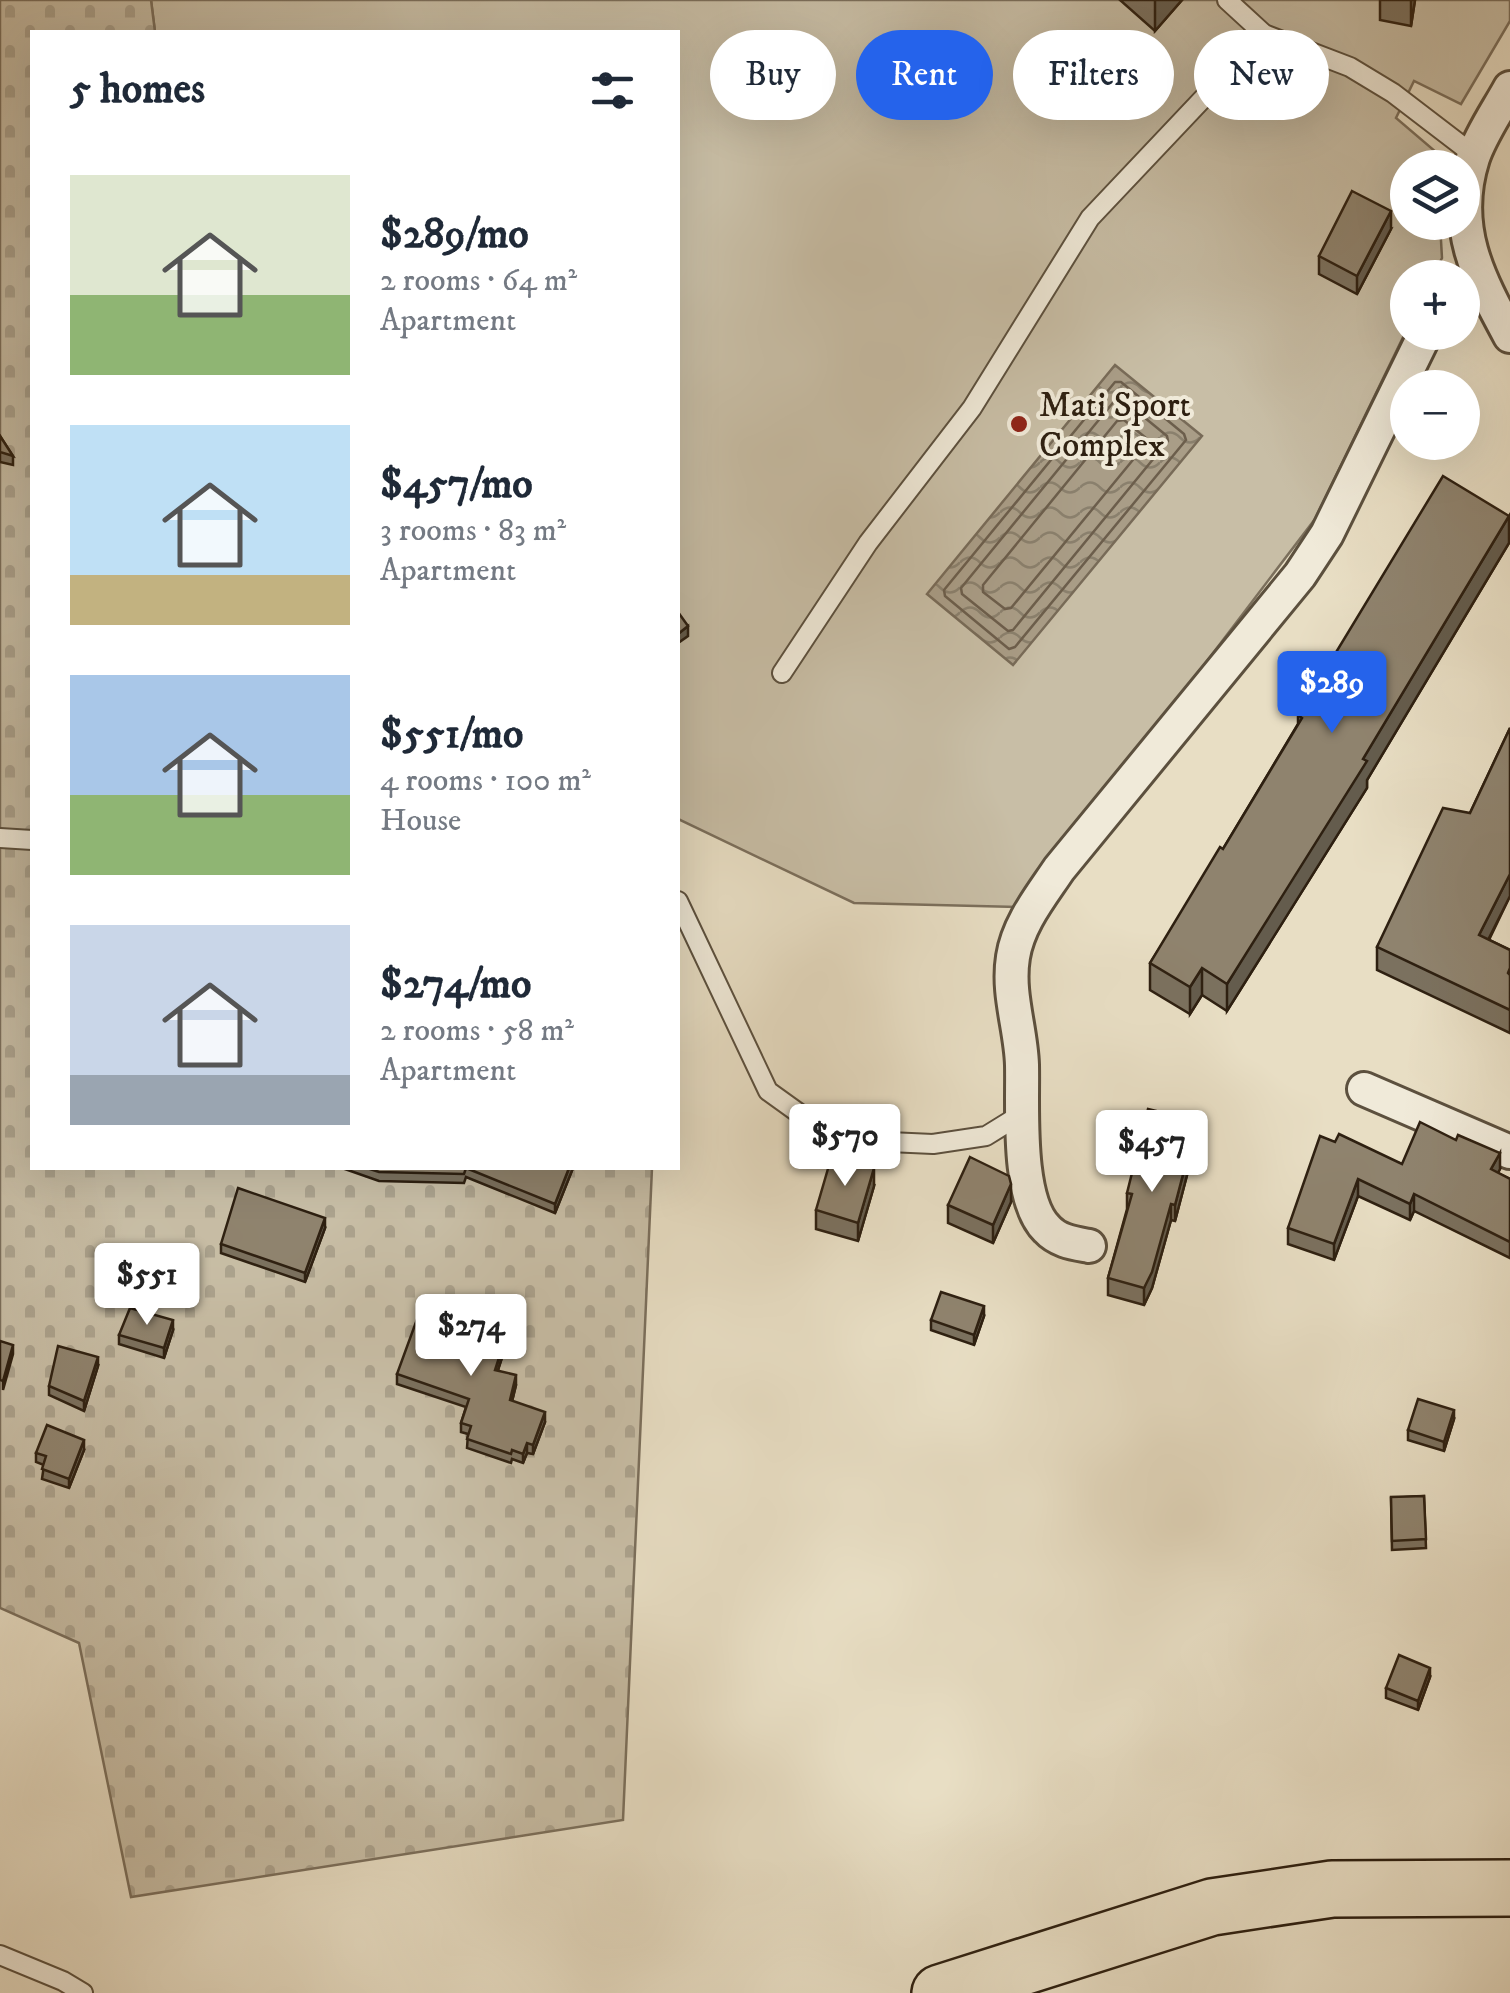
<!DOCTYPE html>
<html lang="en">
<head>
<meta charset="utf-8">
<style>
	body { margin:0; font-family:"IM FELL DW Pica",serif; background:#f2f2f3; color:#1f2937; height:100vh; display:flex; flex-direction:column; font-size:38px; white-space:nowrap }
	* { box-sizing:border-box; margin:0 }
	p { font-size:32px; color:#747a83 }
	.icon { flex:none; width:55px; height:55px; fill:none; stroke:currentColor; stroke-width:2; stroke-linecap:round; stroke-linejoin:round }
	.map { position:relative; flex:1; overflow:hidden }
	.details { position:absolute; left:30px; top:30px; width:650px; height:1140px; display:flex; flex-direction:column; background:#fff; border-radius:0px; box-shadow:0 10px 40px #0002 }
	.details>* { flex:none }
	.guide { position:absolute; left:710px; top:30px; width:650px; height:90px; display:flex; gap:20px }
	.tools { position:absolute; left:1390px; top:150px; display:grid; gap:20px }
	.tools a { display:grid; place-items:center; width:90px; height:90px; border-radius:50%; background:#fff; box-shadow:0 10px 40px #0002; font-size:50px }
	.price { position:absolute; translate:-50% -85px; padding:0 22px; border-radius:10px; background:#fff; color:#222; font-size:32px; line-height:65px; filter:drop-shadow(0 2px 5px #0008) }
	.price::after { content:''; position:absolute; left:50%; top:60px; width:30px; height:22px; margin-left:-15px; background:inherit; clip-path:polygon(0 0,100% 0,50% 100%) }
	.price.on { background:#2563eb; color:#fff }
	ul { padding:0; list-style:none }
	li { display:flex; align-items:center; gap:30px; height:250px; padding:0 40px }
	li span { display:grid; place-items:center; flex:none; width:280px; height:200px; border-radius:0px; color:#555 }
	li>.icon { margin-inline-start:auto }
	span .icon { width:120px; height:120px; fill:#fffc; stroke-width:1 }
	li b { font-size:42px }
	h2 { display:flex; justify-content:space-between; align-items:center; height:120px; padding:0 40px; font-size:42px }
	.tag { padding:0 35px; border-radius:45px; background:#fff; box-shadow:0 10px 40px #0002; font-size:35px; line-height:90px }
	.tag.on { background:#2563eb; color:#fff }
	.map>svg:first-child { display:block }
	.grass { fill:#c8bea6; stroke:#7b6f5c; stroke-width:2.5 }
	.cemetery { fill:url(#cemetery-stones); stroke:#7b6f5c; stroke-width:2.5 }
	.water { fill:url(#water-waves); stroke:#786b58; stroke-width:2.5 }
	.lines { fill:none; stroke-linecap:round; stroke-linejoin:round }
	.shore { stroke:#6c5e4c; stroke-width:2.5 }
	.lane-casing { stroke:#5c503e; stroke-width:22 }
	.street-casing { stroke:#5c503e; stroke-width:38 }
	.highway-casing { stroke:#2e2011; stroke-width:60 }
	.lane { stroke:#f0ead9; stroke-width:18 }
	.street { stroke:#f0ead9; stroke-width:32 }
	.highway { stroke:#e8dec4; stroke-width:55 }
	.wall { fill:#7b715f; stroke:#2e2011; stroke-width:2.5 }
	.shaded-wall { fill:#645c4d; stroke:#2e2011; stroke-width:2.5 }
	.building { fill:#8f836e; stroke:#2e2011; stroke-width:2.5 }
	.poi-dot { fill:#8f2418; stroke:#f0ead9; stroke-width:4 }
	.labels { text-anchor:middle; stroke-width:8; stroke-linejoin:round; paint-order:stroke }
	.poi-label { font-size:35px; fill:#2e2011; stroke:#f0ead9; text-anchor:start }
</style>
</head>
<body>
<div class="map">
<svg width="1510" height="1993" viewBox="0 0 1510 1993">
	<defs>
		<pattern id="cemetery-stones" width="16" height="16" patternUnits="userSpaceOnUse" patternTransform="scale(2.5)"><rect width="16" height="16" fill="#c8bea6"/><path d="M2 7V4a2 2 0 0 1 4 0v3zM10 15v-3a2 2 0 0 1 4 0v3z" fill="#aca38e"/></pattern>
		<pattern id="water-waves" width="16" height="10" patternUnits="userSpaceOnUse" patternTransform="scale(2.5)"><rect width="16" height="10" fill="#a99d87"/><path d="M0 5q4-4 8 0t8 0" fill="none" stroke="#8a806d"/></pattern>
	</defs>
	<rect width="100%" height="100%" fill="#e8dec4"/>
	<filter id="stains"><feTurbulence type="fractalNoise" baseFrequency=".002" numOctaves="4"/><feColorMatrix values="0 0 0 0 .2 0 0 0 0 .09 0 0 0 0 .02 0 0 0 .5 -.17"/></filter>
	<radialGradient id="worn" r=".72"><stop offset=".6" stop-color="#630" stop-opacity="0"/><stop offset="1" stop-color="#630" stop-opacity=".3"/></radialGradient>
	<polygon class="grass" points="151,0 1510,0 1510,21 1461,104 1414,81 1396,118 1436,152 1437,167 1408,168 1408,222 1440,223 1442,258 1432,277 1408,278 1407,329 1315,519 1020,907 854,903 678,819 678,32 155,32"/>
	<polygon class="cemetery" points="0,0 151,0 155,32 32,32 32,1168 652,1168 623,1820 131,1897 79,1643 0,1608"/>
	<polygon class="water" points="1115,365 1202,436 1013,665 927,594"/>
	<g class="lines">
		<g class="shore">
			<polygon points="1115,382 1121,382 1184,434 1186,440 1015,647 1009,649 945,596 944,590"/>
			<polygon points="1116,399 1122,399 1167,436 1168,441 1013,630 1008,631 962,594 961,588"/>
			<polygon points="1124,420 1146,438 1146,444 1011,608 1005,609 983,592 983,585 1117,421"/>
		</g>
		<g class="lane-casing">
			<g id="lane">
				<polyline points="1227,0 1264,34 1350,67 1393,93 1474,155"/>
				<polyline points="782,673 868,543 972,408 1090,218 1264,34"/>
				<polyline points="0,838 32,840"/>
				<polyline points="678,901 768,1091 800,1114 841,1129 889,1142 933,1144 986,1136 1020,1115"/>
				<polyline points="0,1955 63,1981 83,1993"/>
			</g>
		</g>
		<g class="street-casing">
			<g id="street">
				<path d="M1510,88C1498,110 1481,134 1473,158C1451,227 1478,277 1510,336"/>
				<polyline points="1364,1089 1510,1152"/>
				<path d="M1089,1246C1073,1243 1058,1241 1047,1229C1016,1199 1023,1105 1022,1065C1021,1029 1007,994 1013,957C1018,924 1041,896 1059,869L1300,575L1327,534L1426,332"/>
			</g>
		</g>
		<g class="highway-casing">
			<polyline id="highway" points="940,1993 1212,1907 1332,1889 1510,1888"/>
		</g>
		<use href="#lane" class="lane"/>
		<use href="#street" class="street"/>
		<use href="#highway" class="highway"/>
	</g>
	<g class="wall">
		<polygon points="1120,0 1182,0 1155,31"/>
		<polygon points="1380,0 1415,0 1411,26 1380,20"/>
		<polygon points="1391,229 1357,294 1319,274 1319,256"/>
		<polygon points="0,436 13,456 13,465 0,462"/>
		<polygon points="1509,543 1367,780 1367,788 1227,1011 1202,995 1190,1014 1150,990 1150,963 1223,849 1298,724 1298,715"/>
		<polygon points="1510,728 1510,896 1489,940 1510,950 1510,1033 1377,970 1377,947 1470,813"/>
		<polygon points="1197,1137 1175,1221 1171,1220 1152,1288 1144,1305 1108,1295 1108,1278 1127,1209 1127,1193"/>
		<polygon points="1335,1142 1402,1164 1500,1169 1498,1173 1510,1179 1510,1258 1414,1211 1410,1220 1358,1196 1334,1260 1288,1244 1288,1228"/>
		<polygon points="342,1168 573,1168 555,1213 466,1177 464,1183 379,1181"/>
		<polygon points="874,1186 858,1241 816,1229 816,1210"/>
		<polygon points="1011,1202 993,1243 948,1223 948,1205"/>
		<polygon points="325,1228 305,1282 221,1253 221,1244"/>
		<polygon points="984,1316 974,1345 931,1330 931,1320"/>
		<polygon points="173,1330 164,1358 119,1344 119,1335"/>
		<polygon points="506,1345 498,1370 516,1385 512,1401 545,1422 533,1454 527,1453 523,1463 512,1459 511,1463 467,1448 468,1434 461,1432 461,1423 466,1407 397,1384 397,1374"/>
		<polygon points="98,1366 84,1411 49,1395 49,1386"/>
		<polygon points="1454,1419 1444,1451 1408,1440 1408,1430"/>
		<polygon points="84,1450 69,1488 42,1479 44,1465 36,1462 36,1453"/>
		<polygon points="1424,1496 1426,1548 1392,1550 1391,1498"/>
		<polygon points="1430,1677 1418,1710 1386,1698 1386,1688"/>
	</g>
	<g class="shaded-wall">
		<polygon points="1155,0 1182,0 1155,31"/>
		<polygon points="1411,0 1415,0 1411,26"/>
		<polygon points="1391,211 1391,229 1357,294 1357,276"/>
		<polygon points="1509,516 1509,543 1367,780 1367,788 1227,1011 1227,984"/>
		<polygon points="688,626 688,636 678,643 678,634"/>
		<polygon points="1510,874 1510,896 1479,958 1479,935"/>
		<polygon points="1202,968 1202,995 1190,1014 1190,987"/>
		<polygon points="1197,1121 1197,1137 1175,1221 1175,1205"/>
		<polygon points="1500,1153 1500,1169 1491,1186 1491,1169"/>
		<polygon points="569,1168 573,1168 555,1213 555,1204"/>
		<polygon points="874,1168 874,1186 858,1241 858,1223"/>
		<polygon points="1358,1179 1358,1196 1334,1260 1334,1244"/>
		<polygon points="1011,1184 1011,1202 993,1243 993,1225"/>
		<polygon points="1414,1194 1414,1211 1410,1220 1410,1204"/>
		<polygon points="1171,1204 1171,1220 1152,1288 1144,1305 1144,1288"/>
		<polygon points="325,1218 325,1228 305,1282 305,1273"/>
		<polygon points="984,1306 984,1316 974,1345 974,1335"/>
		<polygon points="173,1320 173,1330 164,1358 164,1348"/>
		<polygon points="506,1336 506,1345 495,1379 495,1370"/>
		<polygon points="13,1345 13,1354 3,1390 3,1381"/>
		<polygon points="98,1357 98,1366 84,1411 84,1401"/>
		<polygon points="516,1375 516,1385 510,1410 510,1400"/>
		<polygon points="1454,1410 1454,1419 1444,1451 1444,1442"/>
		<polygon points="545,1412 545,1422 533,1454 533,1445"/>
		<polygon points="84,1440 84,1450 69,1488 69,1479"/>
		<polygon points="527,1443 527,1453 523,1463 523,1454"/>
		<polygon points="1430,1668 1430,1677 1418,1710 1418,1701"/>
	</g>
	<g class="building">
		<polygon points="1352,191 1391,211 1357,276 1319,256"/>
		<polygon points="0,436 13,456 0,452"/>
		<polygon points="1443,476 1509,516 1363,759 1367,761 1227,984 1202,968 1190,987 1150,963 1220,847 1223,849 1302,718 1298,715"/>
		<polygon points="678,612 688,626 678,634"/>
		<polygon points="1510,728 1510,874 1479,935 1510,950 1510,968 1508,973 1510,975 1510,1010 1377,947 1443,808 1470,813"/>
		<polygon points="1148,1109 1197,1121 1175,1205 1171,1204 1152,1272 1144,1288 1108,1278 1132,1194 1127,1193"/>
		<polygon points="1420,1122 1456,1140 1458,1135 1500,1153 1491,1169 1510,1179 1510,1242 1414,1194 1410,1204 1358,1179 1334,1244 1288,1228 1320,1136 1335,1142 1339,1134 1402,1164"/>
		<polygon points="832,1155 874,1168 858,1223 816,1210"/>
		<polygon points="970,1157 1009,1176 1011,1184 993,1225 948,1205"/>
		<polygon points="367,1168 569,1168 555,1204 466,1168 464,1174 379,1172"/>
		<polygon points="238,1188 325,1218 305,1273 221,1244"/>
		<polygon points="941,1292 984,1306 974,1335 931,1320"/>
		<polygon points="130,1308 173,1320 164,1348 119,1335"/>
		<polygon points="420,1311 440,1318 441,1313 506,1336 495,1370 516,1375 510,1400 545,1412 533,1445 527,1443 523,1454 512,1450 511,1454 467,1439 471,1426 461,1423 469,1399 397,1374"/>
		<polygon points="0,1341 13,1345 3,1381 0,1380"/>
		<polygon points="58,1346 98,1357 84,1401 49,1386"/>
		<polygon points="1418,1399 1454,1410 1444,1442 1408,1430"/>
		<polygon points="47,1425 84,1440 69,1479 42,1469 46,1456 36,1453"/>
		<polygon points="1424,1496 1426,1539 1392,1541 1391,1497"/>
		<polygon points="1399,1655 1430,1668 1418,1701 1386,1688"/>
	</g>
	<circle class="poi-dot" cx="1019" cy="424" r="10"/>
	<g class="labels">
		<g class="poi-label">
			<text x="1039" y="416">Mati Sport<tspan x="1039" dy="40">Complex</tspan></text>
		</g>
	</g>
	<rect width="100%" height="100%" filter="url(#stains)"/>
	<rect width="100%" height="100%" fill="url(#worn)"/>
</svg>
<div class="tools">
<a><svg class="icon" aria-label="layers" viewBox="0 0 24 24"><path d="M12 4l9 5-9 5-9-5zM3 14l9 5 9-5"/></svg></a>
<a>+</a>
<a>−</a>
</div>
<b class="price on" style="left:1332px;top:736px">$289</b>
<b class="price" style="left:845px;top:1189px">$570</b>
<b class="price" style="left:1152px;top:1195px">$457</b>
<b class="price" style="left:147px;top:1328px">$551</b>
<b class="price" style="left:471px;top:1379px">$274</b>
<div class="guide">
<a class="tag">Buy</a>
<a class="tag on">Rent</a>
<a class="tag">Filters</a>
<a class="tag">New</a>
</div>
<section class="details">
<h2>5 homes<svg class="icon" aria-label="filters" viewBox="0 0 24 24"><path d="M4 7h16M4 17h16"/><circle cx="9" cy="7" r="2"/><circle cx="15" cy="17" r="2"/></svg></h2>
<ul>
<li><span style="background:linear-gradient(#dfe7d0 60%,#8fb573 0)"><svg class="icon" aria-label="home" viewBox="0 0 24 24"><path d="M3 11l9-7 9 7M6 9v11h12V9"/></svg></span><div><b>$289/mo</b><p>2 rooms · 64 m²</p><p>Apartment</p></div></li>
<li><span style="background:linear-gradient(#bfe0f5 75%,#c2b280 0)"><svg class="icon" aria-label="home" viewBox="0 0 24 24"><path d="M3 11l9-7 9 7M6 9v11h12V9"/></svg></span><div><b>$457/mo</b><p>3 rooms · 83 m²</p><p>Apartment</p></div></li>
<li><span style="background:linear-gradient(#a9c7e8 60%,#8fb573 0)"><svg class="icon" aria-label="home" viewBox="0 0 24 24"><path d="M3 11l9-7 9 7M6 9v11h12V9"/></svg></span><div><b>$551/mo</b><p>4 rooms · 100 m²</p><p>House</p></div></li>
<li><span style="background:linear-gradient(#c9d6e8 75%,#9aa5b1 0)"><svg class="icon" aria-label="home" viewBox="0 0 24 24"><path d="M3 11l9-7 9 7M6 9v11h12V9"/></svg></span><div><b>$274/mo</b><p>2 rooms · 58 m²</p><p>Apartment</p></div></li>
</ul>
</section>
</div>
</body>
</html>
